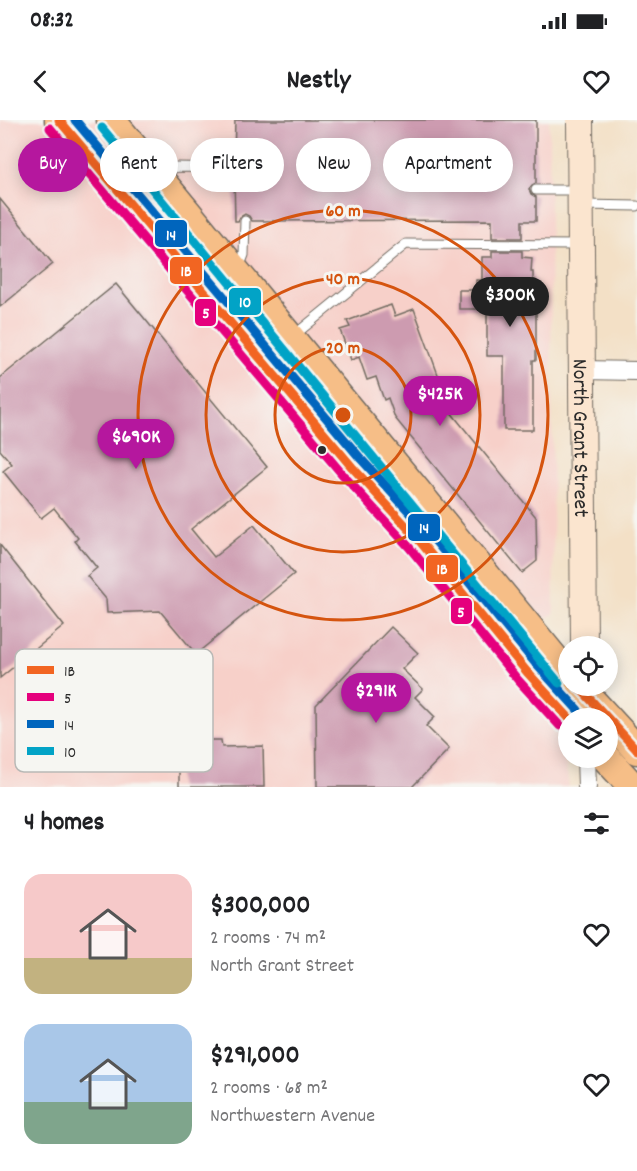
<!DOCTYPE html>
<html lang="en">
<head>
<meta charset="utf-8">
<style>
	body { margin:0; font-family:Dekko,sans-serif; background:#f2f2f2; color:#202124; height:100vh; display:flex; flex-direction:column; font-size:22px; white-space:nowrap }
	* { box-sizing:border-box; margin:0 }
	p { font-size:20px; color:#757577 }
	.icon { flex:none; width:33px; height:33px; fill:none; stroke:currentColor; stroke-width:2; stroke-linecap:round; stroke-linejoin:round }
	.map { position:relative; height:667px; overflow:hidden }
	.side { display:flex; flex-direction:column; background:#fff; flex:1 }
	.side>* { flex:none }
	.guide { position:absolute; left:18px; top:18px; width:602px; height:54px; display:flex; gap:12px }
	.tools { position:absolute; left:558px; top:516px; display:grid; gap:12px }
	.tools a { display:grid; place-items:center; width:60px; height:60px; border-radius:50%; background:#fff; box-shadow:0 3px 15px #0003; font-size:30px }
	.price { position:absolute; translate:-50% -51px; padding:0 14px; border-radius:21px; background:#b5179e; color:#fff; font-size:20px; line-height:39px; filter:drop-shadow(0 2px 3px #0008) }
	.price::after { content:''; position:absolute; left:50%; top:36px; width:18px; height:14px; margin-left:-9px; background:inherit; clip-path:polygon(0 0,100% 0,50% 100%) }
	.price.current { background:#222; color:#fff }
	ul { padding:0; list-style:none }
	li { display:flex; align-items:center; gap:18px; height:150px; padding:0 24px }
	li span { display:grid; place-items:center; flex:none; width:168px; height:120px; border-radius:18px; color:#555 }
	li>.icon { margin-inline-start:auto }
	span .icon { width:72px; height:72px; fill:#fffc; stroke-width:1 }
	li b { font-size:26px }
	h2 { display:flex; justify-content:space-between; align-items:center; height:72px; padding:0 24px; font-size:26px }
	.tag { padding:0 21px; border-radius:27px; background:#fff; box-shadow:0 3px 15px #0003; font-size:21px; line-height:54px }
	.tag.current { background:#b5179e; color:#fff }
	.status { display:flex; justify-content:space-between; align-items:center; height:42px; padding:0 30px; background:#fff; direction:ltr }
	.status svg { height:16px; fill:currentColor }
	header { display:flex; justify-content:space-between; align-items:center; height:78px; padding:0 24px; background:#fff; font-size:27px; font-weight:800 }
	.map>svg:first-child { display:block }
	.built { fill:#f7d0c9 }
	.building { fill:#cd9bb0 }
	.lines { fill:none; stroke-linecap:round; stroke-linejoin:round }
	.lane-casing { stroke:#716a61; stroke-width:11 }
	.street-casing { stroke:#716a61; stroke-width:20 }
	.secondary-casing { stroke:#716a61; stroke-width:28 }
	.primary-casing { stroke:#716a61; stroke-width:31 }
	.lane { stroke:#fff; stroke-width:9 }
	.street { stroke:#fff; stroke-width:18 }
	.secondary { stroke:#fbe5cf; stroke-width:26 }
	.primary { stroke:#f6be87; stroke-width:28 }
	.bus-1-casing { stroke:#f6f6f2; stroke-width:14 }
	.bus-2-casing { stroke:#f6f6f2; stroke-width:14 }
	.bus-3-casing { stroke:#f6f6f2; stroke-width:14 }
	.bus-4-casing { stroke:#f6f6f2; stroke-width:14 }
	.bus-1 { stroke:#f26522; stroke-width:9 }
	.bus-2 { stroke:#e5007d; stroke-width:9 }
	.bus-3 { stroke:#0065bd; stroke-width:9 }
	.bus-4 { stroke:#02a3c6; stroke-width:9 }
	.ring { fill:none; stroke:#d5540f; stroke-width:3 }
	.bus-dot { fill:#2b2b2b; stroke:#f6f6f2; stroke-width:2 }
	.labels { text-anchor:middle; stroke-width:6; stroke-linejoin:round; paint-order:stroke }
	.street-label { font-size:22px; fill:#2b2b2b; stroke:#f6f6f2 }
	.key { fill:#f6f6f2; stroke:#b9b9b6; stroke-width:1.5 }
	.key-label { font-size:16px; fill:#2b2b2b }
	.centre { fill:#d5540f; stroke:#f6f6f2; stroke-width:3 }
	.ring-label { font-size:18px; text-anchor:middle; font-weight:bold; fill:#d5540f; stroke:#f6f6f2; stroke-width:6; stroke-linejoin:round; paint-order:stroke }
	.line-badge { stroke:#f6f6f2; stroke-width:2 }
	.badge-label { font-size:16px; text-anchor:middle; font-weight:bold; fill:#fff }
</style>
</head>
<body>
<div class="status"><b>08:32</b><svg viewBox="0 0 49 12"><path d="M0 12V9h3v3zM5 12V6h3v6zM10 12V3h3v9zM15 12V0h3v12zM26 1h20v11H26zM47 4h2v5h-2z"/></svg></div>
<header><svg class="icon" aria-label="back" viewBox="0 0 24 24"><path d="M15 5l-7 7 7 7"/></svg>Nestly<svg class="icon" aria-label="heart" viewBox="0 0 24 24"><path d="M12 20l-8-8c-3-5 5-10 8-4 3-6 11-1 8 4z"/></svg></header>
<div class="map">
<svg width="637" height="667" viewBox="0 0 637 667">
	<rect width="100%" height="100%" fill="#f6f6f2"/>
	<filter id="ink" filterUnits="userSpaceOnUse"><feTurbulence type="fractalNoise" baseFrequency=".0167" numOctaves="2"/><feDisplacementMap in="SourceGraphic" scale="12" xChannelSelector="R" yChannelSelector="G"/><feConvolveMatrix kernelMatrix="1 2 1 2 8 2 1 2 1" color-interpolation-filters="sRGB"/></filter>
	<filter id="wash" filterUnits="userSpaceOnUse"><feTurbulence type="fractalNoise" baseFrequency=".008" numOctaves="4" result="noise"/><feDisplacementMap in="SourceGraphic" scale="24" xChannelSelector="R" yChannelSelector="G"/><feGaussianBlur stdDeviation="1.35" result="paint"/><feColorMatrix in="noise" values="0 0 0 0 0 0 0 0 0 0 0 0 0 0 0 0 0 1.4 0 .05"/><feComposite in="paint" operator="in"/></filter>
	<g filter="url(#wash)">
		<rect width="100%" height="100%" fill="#f3e0c6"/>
		<polygon class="built" points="0,0 549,0 554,494 544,499 497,538 558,615 564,632 569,667 0,667"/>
		<g id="blocks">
			<g class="building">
				<polygon points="235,0 536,0 536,63 532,65 529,69 531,74 536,77 536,101 522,101 522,118 492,118 492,100 252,101 249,96 245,94 240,97 238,101 235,101 234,55 239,52 241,48 238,43 234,41"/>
				<polygon points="0,79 53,144 0,187"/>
				<polygon points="492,131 522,131 522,137 532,138 531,152 533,152 533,160 536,160 536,240 533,240 533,310 504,310 504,236 487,236 487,189 459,189 459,170 476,170 476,160 482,160 482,137 492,137"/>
				<polygon points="116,164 267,347 191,409 214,437 254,405 294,454 196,534 160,491 107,493 106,479 87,456 97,448 75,421 78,418 54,388 41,398 3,351 12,344 0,330 0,258"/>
				<polygon points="391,185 395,196 414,189 440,260 428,264 536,397 537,441 522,453 395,298 388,278 384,280 376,257 367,260 359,237 351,240 340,210 350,207 347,201"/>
				<polygon points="0,425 64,506 0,558"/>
				<polygon points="391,507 418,533 402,549 423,569 415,577 435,597 426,606 449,629 412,667 317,667 316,585"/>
				<polygon points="185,620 221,620 222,627 263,626 264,667 179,667 179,627 185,628"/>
			</g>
		</g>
	</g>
	<g filter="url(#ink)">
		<use href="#blocks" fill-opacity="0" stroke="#716a61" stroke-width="1.5"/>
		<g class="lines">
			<g class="lane-casing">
				<g id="lane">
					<polyline points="161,57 176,47 234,48"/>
					<polyline points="536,70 578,70"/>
					<polyline points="583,85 637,86"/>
					<polyline points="239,148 244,135 245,101"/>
					<polyline points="292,217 406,124 578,125"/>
				</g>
			</g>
			<g class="street-casing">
				<g id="street">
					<polyline points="582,250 637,251"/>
					<polyline points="586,638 587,667"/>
				</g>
			</g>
			<g class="secondary-casing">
				<g id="secondary">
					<path id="s1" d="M580,0L584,526"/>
				</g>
			</g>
			<g class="primary-casing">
				<g id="primary">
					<polyline points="59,0 352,347 418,419 527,552 569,598"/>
					<polyline points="111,0 568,555"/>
					<polyline points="578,566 637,630"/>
					<polyline points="606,638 633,667"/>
				</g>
			</g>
			<use href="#lane" class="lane"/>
			<use href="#street" class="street"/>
			<use href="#secondary" class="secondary"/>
			<use href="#primary" class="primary"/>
			<g class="bus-1-casing">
				<g id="bus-1">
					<polyline points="59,0 352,347 418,419 527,552 569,598"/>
					<polyline points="578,566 637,630"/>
				</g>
			</g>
			<g class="bus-2-casing">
				<polyline id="bus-2" points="50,8 343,355 409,427 518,560 560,606"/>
			</g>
			<g class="bus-3-casing">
				<polyline id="bus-3" points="75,0 361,339 427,411 536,544 578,590"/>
			</g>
			<g class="bus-4-casing">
				<polyline id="bus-4" points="102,8 559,563"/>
			</g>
			<use href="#bus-1" class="bus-1"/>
			<use href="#bus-2" class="bus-2"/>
			<use href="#bus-3" class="bus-3"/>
			<use href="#bus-4" class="bus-4"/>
		</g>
	</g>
	<g class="ring">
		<circle cx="343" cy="295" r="68"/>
		<circle cx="343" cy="295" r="137"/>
		<circle cx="343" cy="295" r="205"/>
	</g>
	<circle class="bus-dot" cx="322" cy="330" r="5"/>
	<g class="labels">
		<g class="street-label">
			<text dy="8" stroke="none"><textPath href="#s1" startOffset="318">North Grant Street</textPath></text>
		</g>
	</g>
	<rect x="15" y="529" width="198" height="123" rx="9" class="key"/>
	<rect x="27" y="546" width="27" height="8" fill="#f26522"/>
	<rect x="27" y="573" width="27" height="8" fill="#e5007d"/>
	<rect x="27" y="600" width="27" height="8" fill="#0065bd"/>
	<rect x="27" y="627" width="27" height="8" fill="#02a3c6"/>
	<g class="key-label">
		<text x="64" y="556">1B</text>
		<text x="64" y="583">5</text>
		<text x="64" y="610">14</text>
		<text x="64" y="637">10</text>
	</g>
	<circle cx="343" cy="295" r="9" class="centre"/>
	<g class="ring-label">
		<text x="343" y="96">60 m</text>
		<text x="343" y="164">40 m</text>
		<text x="343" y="233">20 m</text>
	</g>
	<g class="line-badge">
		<rect x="154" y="99" width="34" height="29" rx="6" fill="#0065bd"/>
		<rect x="169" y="136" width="34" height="29" rx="6" fill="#f26522"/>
		<rect x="228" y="167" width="34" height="29" rx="6" fill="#02a3c6"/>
		<rect x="194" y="178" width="23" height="29" rx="6" fill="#e5007d"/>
		<rect x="407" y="393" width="34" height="29" rx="6" fill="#0065bd"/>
		<rect x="425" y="434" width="34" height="29" rx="6" fill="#f26522"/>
		<rect x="450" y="477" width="23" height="28" rx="6" fill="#e5007d"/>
	</g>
	<g class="badge-label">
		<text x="171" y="120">14</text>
		<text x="186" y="156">1B</text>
		<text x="245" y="187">10</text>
		<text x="206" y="198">5</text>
		<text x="424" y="413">14</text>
		<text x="442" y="454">1B</text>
		<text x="461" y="497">5</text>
	</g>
</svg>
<div class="tools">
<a><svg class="icon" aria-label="locate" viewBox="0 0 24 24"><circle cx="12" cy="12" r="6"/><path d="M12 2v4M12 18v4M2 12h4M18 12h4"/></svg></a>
<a><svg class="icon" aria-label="layers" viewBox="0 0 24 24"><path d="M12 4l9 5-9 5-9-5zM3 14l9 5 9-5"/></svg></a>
</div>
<b class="price current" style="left:510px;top:208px">$300K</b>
<b class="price" style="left:440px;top:307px">$425K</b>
<b class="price" style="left:136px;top:350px">$690K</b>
<b class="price" style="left:376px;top:604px">$291K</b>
<div class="guide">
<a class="tag current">Buy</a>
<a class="tag">Rent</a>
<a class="tag">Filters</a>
<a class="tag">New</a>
<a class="tag">Apartment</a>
</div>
</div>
<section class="side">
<h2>4 homes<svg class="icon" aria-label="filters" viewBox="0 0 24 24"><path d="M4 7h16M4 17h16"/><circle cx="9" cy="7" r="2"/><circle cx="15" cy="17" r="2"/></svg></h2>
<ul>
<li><span style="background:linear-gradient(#f6c9c9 70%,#c2b280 0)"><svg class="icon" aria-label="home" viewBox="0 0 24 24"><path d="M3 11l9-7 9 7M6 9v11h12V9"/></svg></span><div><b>$300,000</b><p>2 rooms · 74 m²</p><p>North Grant Street</p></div><svg class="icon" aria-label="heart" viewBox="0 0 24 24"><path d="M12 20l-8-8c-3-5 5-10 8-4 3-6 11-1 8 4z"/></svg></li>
<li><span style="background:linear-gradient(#a9c7e8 65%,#7fa58c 0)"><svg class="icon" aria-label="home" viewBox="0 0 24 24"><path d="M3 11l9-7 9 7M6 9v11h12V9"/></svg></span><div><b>$291,000</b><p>2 rooms · 68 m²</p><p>Northwestern Avenue</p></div><svg class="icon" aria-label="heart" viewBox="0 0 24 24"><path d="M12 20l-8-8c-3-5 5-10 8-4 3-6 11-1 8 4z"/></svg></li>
</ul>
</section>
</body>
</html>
